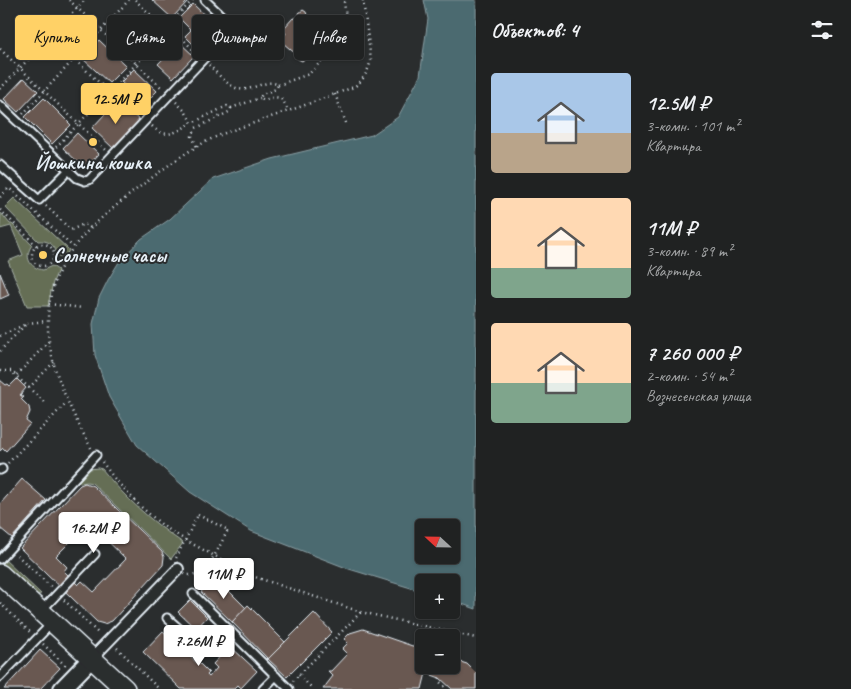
<!DOCTYPE html>
<html lang="ru">
<head>
<meta charset="utf-8">
<style>
	body { margin:0; font-family:Caveat,sans-serif; background:#282a2a; color:#f1f3f6; height:100vh; display:flex; flex-direction:column; font-size:19px; white-space:nowrap }
	* { box-sizing:border-box; margin:0 }
	p { font-size:16px; color:#a2a4a5 }
	.icon { flex:none; width:28px; height:28px; fill:none; stroke:currentColor; stroke-width:2; stroke-linecap:round; stroke-linejoin:round }
	.map { position:relative; flex:1; overflow:hidden }
	.sheet { display:flex; flex-direction:column; background:#202222; width:375px }
	.sheet>* { flex:none }
	.hud { position:absolute; left:15px; top:15px; width:385px; height:45px; display:flex; gap:10px }
	.needle { width:32px; rotate:292deg }
	.tools { position:absolute; left:415px; top:519px; display:grid; gap:10px }
	.tools a { display:grid; place-items:center; width:45px; height:45px; border-radius:5px; background:#202222; box-shadow:0 1px 4px #0004,0 0 0 1px #3d3f40; font-size:25px }
	.price { position:absolute; translate:-50% -42px; padding:0 11px; border-radius:5px; background:#fff; color:#222; font-size:16px; line-height:32px; filter:drop-shadow(0 1px 2px #0008) }
	.price::after { content:''; position:absolute; left:50%; top:30px; width:15px; height:11px; margin-left:-8px; background:inherit; clip-path:polygon(0 0,100% 0,50% 100%) }
	.price.current { background:#ffd166; color:#111 }
	ul { padding:0; list-style:none }
	li { display:flex; align-items:center; gap:15px; height:125px; padding:0 15px }
	li span { display:grid; place-items:center; flex:none; width:140px; height:100px; border-radius:5px; color:#555 }
	li>.icon { margin-inline-start:auto }
	span .icon { width:60px; height:60px; fill:#fffc; stroke-width:1 }
	li b { font-size:21px }
	h2 { display:flex; justify-content:space-between; align-items:center; height:60px; padding:0 15px; font-size:21px }
	.pill { padding:0 18px; border-radius:5px; background:#202222; box-shadow:0 1px 4px #0004,0 0 0 1px #3d3f40; font-size:18px; line-height:45px }
	.pill.current { background:#ffd166; color:#111 }
	main { display:flex; flex:1; min-height:0 }
	.map>svg:first-child { display:block }
	.green { fill:#656e55; stroke:#a6b0a6 }
	.water { fill:#4c6a6f; stroke:#8aa0a6; fill-rule:evenodd }
	.building { fill:#695851; stroke:#e8f1f8; fill-rule:evenodd }
	.lines { fill:none; stroke-linecap:round; stroke-linejoin:round }
	.service-casing { stroke:#e8f1f8; stroke-width:11 }
	.pedestrian-casing { stroke:#e8f1f8; stroke-width:14 }
	.tertiary-casing { stroke:#e8f1f8; stroke-width:20 }
	.secondary-casing { stroke:#e8f1f8; stroke-width:22 }
	.path { stroke:#e8f1f8; stroke-width:2.5; stroke-dasharray:1 4; stroke-linecap:butt }
	.service { stroke:#2a2d2e; stroke-width:7 }
	.pedestrian { stroke:#2a2d2e; stroke-width:10 }
	.tertiary { stroke:#2a2d2e; stroke-width:16 }
	.secondary { stroke:#2a2d2e; stroke-width:19 }
	.poi-dot { fill:#ffd166; stroke:#2a2d2e; stroke-width:2 }
	.labels { text-anchor:middle; stroke-width:4; stroke-linejoin:round; paint-order:stroke }
	.poi-label { font-size:20px; font-weight:bold; fill:#e8f1f8; stroke:#2a2d2e }
</style>
</head>
<body>
<main>
<div class="map">
<svg width="476" height="689" viewBox="0 0 476 689">
	<rect width="100%" height="100%" fill="#2a2d2e"/>
	<filter id="ink" filterUnits="userSpaceOnUse"><feTurbulence type="fractalNoise" baseFrequency=".02" numOctaves="2"/><feDisplacementMap in="SourceGraphic" scale="10" xChannelSelector="R" yChannelSelector="G"/><feConvolveMatrix kernelMatrix="1 2 1 2 8 2 1 2 1" color-interpolation-filters="sRGB"/></filter>
	<g filter="url(#ink)">
		<g class="green">
			<path d="M14,198L69,250L64,259L57,255C55,244 48,240 38,241L5,207Z"/>
			<path d="M1,213L10,224H12L32,245C24,256 29,268 43,270L52,266L58,270L53,282L48,306H27L8,261L23,255L11,226L0,229Z"/>
			<path d="M98,468L102,469C124,497 153,523 183,543L171,559L92,483L87,482L80,483L77,481L89,469Z"/>
			<polygon points="3,558 41,594 34,595 0,563"/>
		</g>
		<path class="water" d="M424,0H476V609L451,600V582H424V592L349,569L251,531L190,492L137,445L109,397L95,355L93,324L99,298L108,280L119,262L141,239L170,219L213,179L272,159L372,135L398,117L420,76L428,19ZM424,528H451V555H424Z"/>
		<g class="building">
			<polygon points="152,0 187,0 188,1 172,18"/>
			<polygon points="193,4 219,29 199,50 185,36 191,30 179,18"/>
			<polygon points="303,10 306,12 307,15 321,27 326,28 328,32 326,36 320,35 317,39 317,49 313,50 308,49 305,53 306,58 302,61 298,59 297,55 283,43 279,42 278,39 280,36 284,36 286,33 284,32 285,30 284,28 293,18 295,19 296,17 298,19 300,17 299,13"/>
			<polygon points="80,16 95,29 74,51 60,38"/>
			<polygon points="99,40 126,66 109,83 82,58"/>
			<polygon points="179,42 194,56 173,78 158,64"/>
			<polygon points="134,69 157,91 144,104 121,82"/>
			<polygon points="24,78 38,91 18,112 4,99"/>
			<polygon points="44,98 71,125 52,144 25,117"/>
			<polygon points="118,100 141,122 115,150 92,128"/>
			<polygon points="77,133 99,154 85,169 63,148"/>
			<polygon points="0,273 9,295 0,299"/>
			<polygon points="17,379 26,388 20,395 23,397 21,399 29,407 30,412 26,421 30,424 6,451 3,448 0,451 0,380 6,385 8,384 10,386"/>
			<polygon points="22,479 46,500 12,538 0,528 0,504"/>
			<path d="M85,483L93,486L162,552L164,557L163,565L112,621L104,624L97,622L20,548L80,485ZM89,523L126,559L94,592L82,581L78,585L64,571L67,567L56,556Z"/>
			<polygon points="216,578 246,608 232,622 201,592"/>
			<polygon points="190,600 207,617 196,629 178,612"/>
			<polygon points="248,605 285,642 268,659 232,622"/>
			<polygon points="314,613 332,632 287,677 268,659"/>
			<polygon points="363,629 424,650 424,665 428,665 422,689 323,689 333,676 328,671 331,671 347,654 342,649 348,643 344,639 350,633"/>
			<polygon points="163,631 198,664 199,663 209,673 207,675 209,677 217,668 213,664 230,646 257,671 241,688 238,685 234,689 181,689 143,652"/>
			<polygon points="40,650 60,668 40,689 4,689"/>
			<polygon points="451,659 467,664 476,673 476,689 452,689 440,678 426,673 428,665 451,665"/>
		</g>
		<g class="lines">
			<g class="service-casing">
				<g id="service">
					<polyline points="0,105 77,178 85,181 89,180 229,32 228,22 205,0"/>
					<polyline points="0,165 39,200 69,170"/>
					<polyline points="0,470 2,469"/>
					<polyline points="0,559 96,455"/>
					<polyline points="193,594 289,689"/>
					<polyline points="42,610 95,554"/>
					<polyline points="167,618 200,647 210,647 229,629"/>
					<polyline points="0,677 52,623"/>
					<polyline points="263,689 276,676"/>
				</g>
			</g>
			<g class="pedestrian-casing">
				<polyline id="pedestrian" points="92,658 178,569"/>
			</g>
			<g class="tertiary-casing">
				<polyline id="tertiary" points="62,689 92,658"/>
			</g>
			<g class="secondary-casing">
				<polyline id="secondary" points="0,574 125,689"/>
			</g>
			<g class="path">
				<polyline points="69,0 163,89"/>
				<polyline points="135,0 168,31 183,39 196,53"/>
				<polyline points="50,36 109,92 121,97 138,114"/>
				<polyline points="0,49 106,150"/>
				<path d="M209,65C217,73 226,84 236,88C250,94 266,77 278,85L276,89L262,94L260,98L264,100C278,96 282,95 288,111"/>
				<polyline points="278,85 309,74 348,33 344,2 342,0"/>
				<polyline points="0,89 85,0"/>
				<polyline points="335,94 346,123"/>
				<polyline points="176,102 185,111 192,123 227,106 231,108 229,112 196,128 192,136 197,147"/>
				<polyline points="231,108 260,98"/>
				<polyline points="23,114 129,0"/>
				<path d="M152,126C167,141 177,131 192,123"/>
				<polyline points="56,147 168,31 174,19 193,0"/>
				<polyline points="0,197 9,188 73,247"/>
				<polyline points="46,206 71,230 84,224 91,228"/>
				<polyline points="0,210 37,246"/>
				<circle cx="43" cy="255" r="11"/>
				<polyline points="53,260 62,265"/>
				<polyline points="49,304 83,308"/>
				<polyline points="0,336 28,323 47,321"/>
				<polyline points="0,351 25,325"/>
				<polyline points="0,371 11,371 46,404"/>
				<polyline points="17,375 50,340"/>
				<polyline points="29,388 54,362"/>
				<path d="M91,448C71,411 46,362 48,320C48,297 56,274 68,255C84,230 110,211 133,192C160,172 187,149 218,136C233,129 250,125 265,119C295,109 324,98 354,87C364,80 368,71 371,60L363,0"/>
				<polyline points="102,462 114,478 140,506 162,525 185,540 252,576 361,612 476,638"/>
				<polyline points="8,463 67,402"/>
				<path d="M198,515L228,530C219,546 208,577 186,575L178,569L176,558Z"/>
				<polyline points="17,555 51,587"/>
				<polyline points="64,600 99,634"/>
				<polyline points="0,603 30,632"/>
				<polyline points="451,642 454,633"/>
				<polyline points="43,644 66,666"/>
				<polyline points="117,648 159,689"/>
				<polyline points="299,675 313,689"/>
				<polyline points="440,678 439,681 447,689"/>
				<polyline points="293,681 361,612"/>
			</g>
			<use href="#service" class="service"/>
			<use href="#pedestrian" class="pedestrian"/>
			<use href="#tertiary" class="tertiary"/>
			<use href="#secondary" class="secondary"/>
		</g>
	</g>
	<g class="poi-dot">
		<circle cx="93" cy="142" r="5"/>
		<circle cx="43" cy="255" r="5"/>
	</g>
	<g class="labels">
		<g class="poi-label">
			<text x="93" y="169">Йошкина кошка</text>
			<text x="53" y="262" text-anchor="start">Солнечные часы</text>
		</g>
	</g>
</svg>
<div class="tools">
<a><svg class="needle" viewBox="-14 -14 28 28"><path d="M0-13l5 13h-10z" fill="#e53935"/><path d="M0 13l5-13h-10z" fill="#a2a4a5"/></svg></a>
<a>+</a>
<a>−</a>
</div>
<b class="price current" style="left:116px;top:125px">12.5M ₽</b>
<b class="price" style="left:94px;top:554px">16.2M ₽</b>
<b class="price" style="left:224px;top:600px">11M ₽</b>
<b class="price" style="left:199px;top:667px">7.26M ₽</b>
<div class="hud">
<a class="pill current">Купить</a>
<a class="pill">Снять</a>
<a class="pill">Фильтры</a>
<a class="pill">Новое</a>
</div>
</div>
<section class="sheet">
<h2>Объектов: 4<svg class="icon" aria-label="filters" viewBox="0 0 24 24"><path d="M4 7h16M4 17h16"/><circle cx="9" cy="7" r="2"/><circle cx="15" cy="17" r="2"/></svg></h2>
<ul>
<li><span style="background:linear-gradient(#a9c7e8 60%,#b9a48a 0)"><svg class="icon" aria-label="home" viewBox="0 0 24 24"><path d="M3 11l9-7 9 7M6 9v11h12V9"/></svg></span><div><b>12.5M ₽</b><p>3-комн. · 101 m²</p><p>Квартира</p></div></li>
<li><span style="background:linear-gradient(#ffd9b3 70%,#7fa58c 0)"><svg class="icon" aria-label="home" viewBox="0 0 24 24"><path d="M3 11l9-7 9 7M6 9v11h12V9"/></svg></span><div><b>11M ₽</b><p>3-комн. · 89 m²</p><p>Квартира</p></div></li>
<li><span style="background:linear-gradient(#ffd9b3 60%,#7fa58c 0)"><svg class="icon" aria-label="home" viewBox="0 0 24 24"><path d="M3 11l9-7 9 7M6 9v11h12V9"/></svg></span><div><b>7 260 000 ₽</b><p>2-комн. · 54 m²</p><p>Вознесенская улица</p></div></li>
</ul>
</section>
</main>
</body>
</html>
